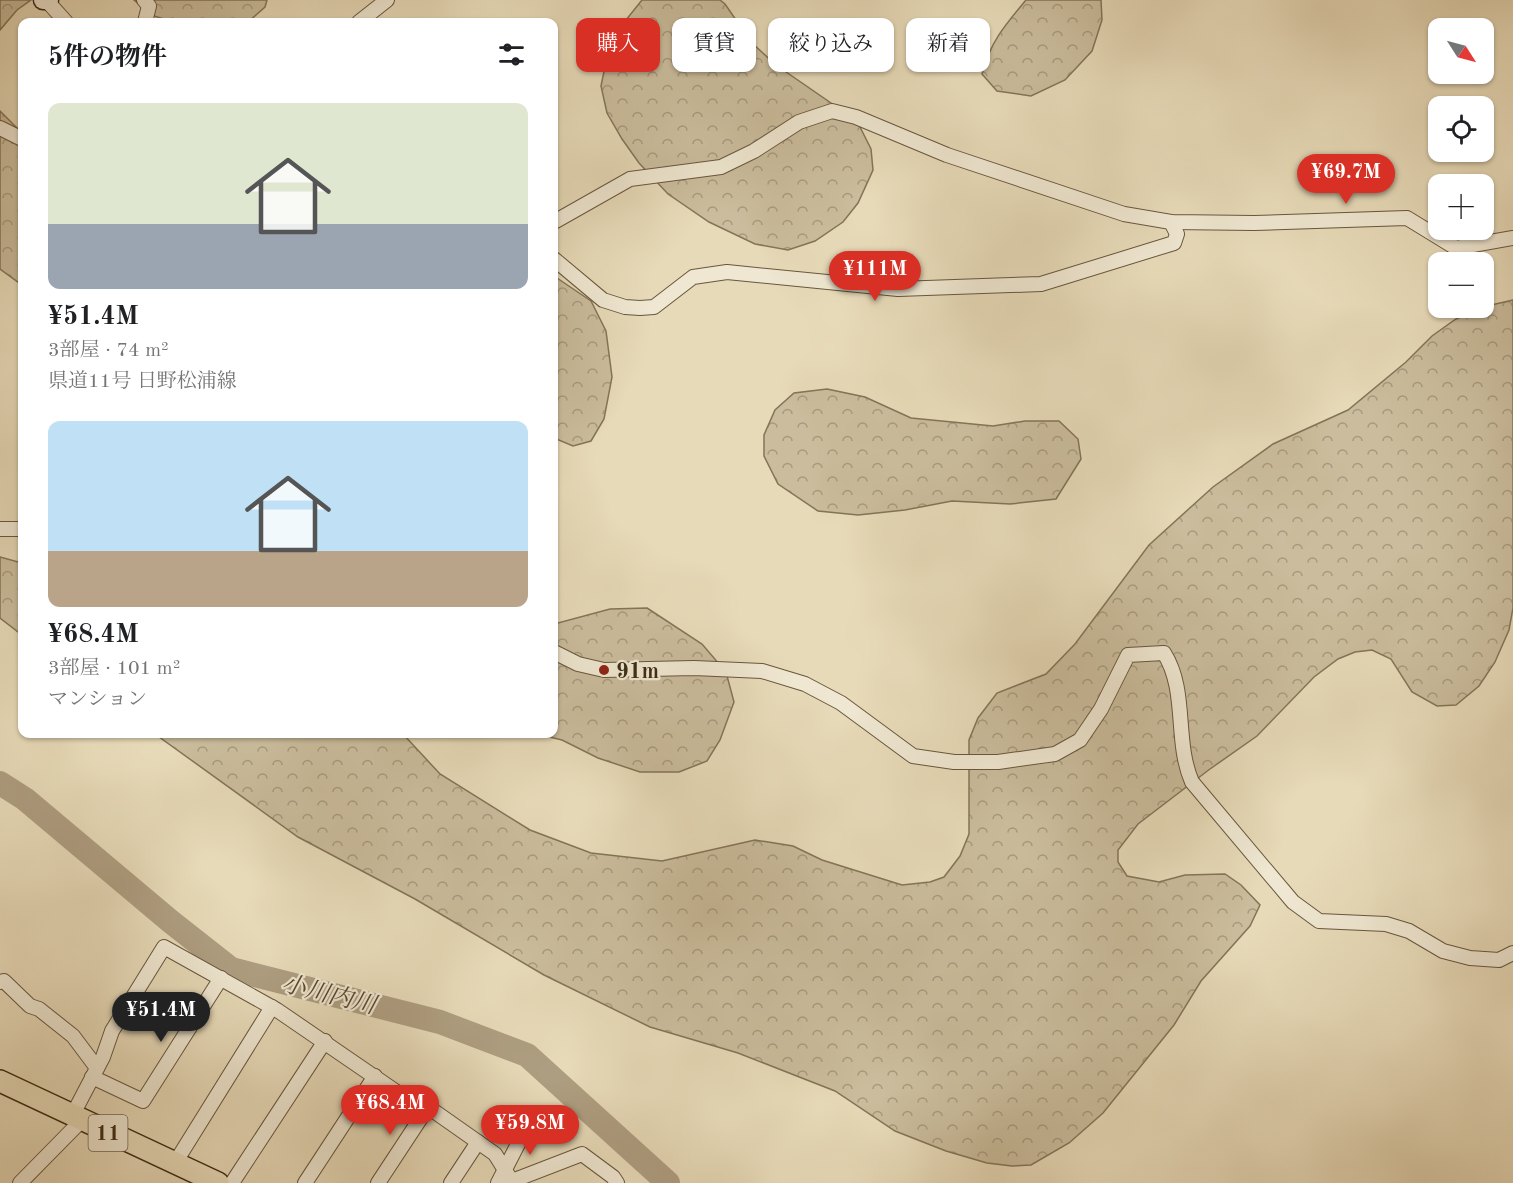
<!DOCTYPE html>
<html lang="ja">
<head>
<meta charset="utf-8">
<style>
	body { margin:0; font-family:"Old Standard TT","Noto Serif JP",serif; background:#f6f6f6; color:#202124; height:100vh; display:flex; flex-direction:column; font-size:22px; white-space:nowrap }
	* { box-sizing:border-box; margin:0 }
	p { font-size:20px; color:#757577 }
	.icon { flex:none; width:33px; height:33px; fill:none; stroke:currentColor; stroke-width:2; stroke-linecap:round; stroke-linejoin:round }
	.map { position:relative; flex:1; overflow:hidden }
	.details { position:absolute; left:18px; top:18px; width:540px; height:720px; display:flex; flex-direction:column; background:#fff; border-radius:12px; box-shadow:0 2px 4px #0004 }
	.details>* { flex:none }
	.guide { position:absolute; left:576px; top:18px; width:570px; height:54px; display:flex; gap:12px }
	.needle { width:39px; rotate:126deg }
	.fabs { position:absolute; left:1428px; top:18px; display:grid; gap:12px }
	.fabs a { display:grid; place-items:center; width:66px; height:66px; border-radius:12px; background:#fff; box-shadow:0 2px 4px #0004; font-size:30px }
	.price { position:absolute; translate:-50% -51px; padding:0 14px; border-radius:21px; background:#d93025; color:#fff; font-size:20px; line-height:39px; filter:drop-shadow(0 2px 3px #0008) }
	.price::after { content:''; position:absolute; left:50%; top:36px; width:18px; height:14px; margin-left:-9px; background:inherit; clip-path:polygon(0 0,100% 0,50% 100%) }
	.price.selected { background:#222; color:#fff }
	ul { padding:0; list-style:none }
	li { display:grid; align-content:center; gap:12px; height:318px; padding:0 30px }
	li span { display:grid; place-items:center; height:186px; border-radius:12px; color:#555 }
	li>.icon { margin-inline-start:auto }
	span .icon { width:108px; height:108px; fill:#fffc; stroke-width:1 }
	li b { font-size:26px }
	h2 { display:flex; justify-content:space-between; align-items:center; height:72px; padding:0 30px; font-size:26px }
	.tag { padding:0 21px; border-radius:12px; background:#fff; box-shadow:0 2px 4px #0004; font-size:21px; line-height:54px }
	.tag.selected { background:#d93025; color:#fff }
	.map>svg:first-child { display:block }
	.forest { fill:url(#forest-crowns); stroke:#847458; stroke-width:1.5 }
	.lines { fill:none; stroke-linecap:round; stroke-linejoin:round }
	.river { stroke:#ae9e81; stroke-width:24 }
	.street-casing { stroke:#68573e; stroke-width:16 }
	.secondary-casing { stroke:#3e2b15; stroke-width:21 }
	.primary-casing { stroke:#3e2b15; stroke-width:24 }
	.street { stroke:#efe7d1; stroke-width:14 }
	.secondary { stroke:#efe7d1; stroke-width:18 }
	.primary { stroke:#e7dab8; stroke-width:21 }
	.poi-dot { fill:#8f2418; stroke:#efe7d1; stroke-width:2 }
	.labels { text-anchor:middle; stroke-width:4.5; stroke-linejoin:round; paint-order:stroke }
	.shield { fill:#efe7d1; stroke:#73634d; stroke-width:1.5 }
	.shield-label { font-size:21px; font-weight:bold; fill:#3e2b15 }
	.poi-label { font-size:22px; font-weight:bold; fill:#3e2b15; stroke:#efe7d1; text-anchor:start }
	.water-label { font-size:24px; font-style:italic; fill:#5a4830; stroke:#efe7d1 }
</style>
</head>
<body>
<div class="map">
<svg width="1513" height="1183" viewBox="0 0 1513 1183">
	<defs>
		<pattern id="forest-crowns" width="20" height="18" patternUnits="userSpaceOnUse" patternTransform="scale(1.5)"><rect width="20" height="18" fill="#cabc9c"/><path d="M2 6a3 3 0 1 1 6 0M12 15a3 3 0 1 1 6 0" fill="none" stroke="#a5997e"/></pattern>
	</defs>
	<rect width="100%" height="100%" fill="#e7dab8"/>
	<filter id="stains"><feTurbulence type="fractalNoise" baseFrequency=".00333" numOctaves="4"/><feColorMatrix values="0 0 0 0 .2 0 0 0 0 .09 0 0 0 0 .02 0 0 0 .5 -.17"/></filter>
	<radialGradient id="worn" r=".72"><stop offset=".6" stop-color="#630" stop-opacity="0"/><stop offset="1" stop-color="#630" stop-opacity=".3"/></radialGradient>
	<g class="forest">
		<polygon points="0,0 31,0 17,10 0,30"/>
		<polygon points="134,0 267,0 265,7 248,22 174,22 154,16"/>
		<polygon points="642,0 720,0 725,4 752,43 776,65 857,121 871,149 873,170 858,203 843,222 815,241 788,250 755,244 709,222 668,194 639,163 622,139 607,113 601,86 607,57 622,25"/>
		<path d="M1026,0H1101L1102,20L1092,51L1065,80L1031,96L997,91L982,74C990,42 1006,24 1026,0Z"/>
		<polygon points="0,111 22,133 22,285 0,269"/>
		<polygon points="554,276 591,301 606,331 612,377 604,419 591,441 573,446 554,438"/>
		<polygon points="1513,300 1513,608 1509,630 1495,662 1479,686 1456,705 1437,706 1412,692 1391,659 1372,650 1355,652 1338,659 1314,677 1257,736 1210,769 1138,824 1118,850 1118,862 1127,876 1159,882 1185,875 1225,874 1241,885 1260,905 1250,926 1201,981 1174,1025 1103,1113 1069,1143 1031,1165 1012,1166 987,1163 946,1151 895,1131 835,1091 738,1053 650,1027 544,975 415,899 298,837 155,734 403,734 440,774 530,830 591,853 662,861 755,840 793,846 822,860 902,885 930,882 944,877 960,856 969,834 969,740 978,718 997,693 1046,674 1075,644 1149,545 1213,487 1273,444 1348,410 1406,362 1432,336 1456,319 1487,306"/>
		<polygon points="827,389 865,397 911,418 993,426 1025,421 1059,421 1078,439 1081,459 1056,499 1010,504 952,501 905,510 858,515 818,511 778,484 764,456 764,435 775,410 794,393"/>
		<polygon points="0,557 22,563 22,635 0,618"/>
		<polygon points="647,608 702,644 726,672 734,702 720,740 707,761 679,772 640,772 598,758 562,740 537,734 520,734 554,734 554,624 610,609"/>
	</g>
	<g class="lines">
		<polyline class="river" points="0,783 25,799 170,921 231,969 440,1022 527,1055 668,1183"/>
		<g class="street-casing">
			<g id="street">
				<polyline points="144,0 149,6 145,22"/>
				<polyline points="47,1 66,22"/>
				<polyline points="359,22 387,0"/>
				<polyline points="0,128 22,139"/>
				<polyline points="554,222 630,179 721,167 754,151 799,122 832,111 856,117 947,155 1124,214 1171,222 1254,223 1407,218 1456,248 1513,238"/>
				<polyline points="554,259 603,300 625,307 640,308 654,307 693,277 727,272 898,289 1041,284 1174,243 1177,234 1171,222"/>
				<polyline points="0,529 22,529"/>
				<path d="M554,652L578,664L604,670L694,668L762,671L805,684L841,703L913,756L954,762H998L1055,754L1080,740L1101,709L1128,655L1164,653C1188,691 1174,741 1192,782L1293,902L1319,921L1386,924L1409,931L1443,951L1470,958L1499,960L1513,953"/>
				<polyline points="0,982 4,981 30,1006 39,1009 73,1036 97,1068"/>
				<polyline points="92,1077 143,1101 221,978"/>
				<polyline points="72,1116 103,1057 112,1031 164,947 277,1010 401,1095 421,1102 495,1154 513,1183"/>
				<polyline points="175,1163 272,1007"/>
				<polyline points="512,1181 582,1154 613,1177 617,1183"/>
				<polyline points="20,1183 81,1121"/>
				<polyline points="232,1183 325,1041"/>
				<polyline points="305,1183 375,1076"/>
				<polyline points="378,1183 428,1107"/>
				<polyline points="451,1183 478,1142"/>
				<polyline points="498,1183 520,1140 537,1114"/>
			</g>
		</g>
		<g class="secondary-casing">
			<polyline id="secondary" points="43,0 49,0"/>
		</g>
		<g class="primary-casing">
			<polyline id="primary" points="0,1081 218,1183"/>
		</g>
		<use href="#street" class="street"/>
		<use href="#secondary" class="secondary"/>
		<use href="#primary" class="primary"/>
	</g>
	<circle class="poi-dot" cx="604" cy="670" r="6"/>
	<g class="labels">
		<rect class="shield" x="88.5" y="1115" width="39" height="36" rx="4.5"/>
		<g class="shield-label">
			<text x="108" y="1140">11</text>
		</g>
		<g class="poi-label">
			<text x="616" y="678">91m</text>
		</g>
		<g class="water-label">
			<text transform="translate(329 994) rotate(14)" y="8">小川内川</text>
		</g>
	</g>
	<rect width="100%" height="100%" filter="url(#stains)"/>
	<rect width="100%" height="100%" fill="url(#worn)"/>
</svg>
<div class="fabs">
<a><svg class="needle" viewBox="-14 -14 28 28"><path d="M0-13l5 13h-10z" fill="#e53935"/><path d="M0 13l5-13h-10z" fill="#757577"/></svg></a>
<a><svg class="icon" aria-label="locate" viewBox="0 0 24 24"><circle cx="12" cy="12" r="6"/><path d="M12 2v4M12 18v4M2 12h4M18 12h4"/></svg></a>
<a>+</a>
<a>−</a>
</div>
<b class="price" style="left:1346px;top:205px">¥69.7M</b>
<b class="price" style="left:875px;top:302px">¥111M</b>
<b class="price selected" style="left:161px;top:1043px">¥51.4M</b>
<b class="price" style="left:390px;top:1136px">¥68.4M</b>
<b class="price" style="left:530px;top:1156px">¥59.8M</b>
<div class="guide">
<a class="tag selected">購入</a>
<a class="tag">賃貸</a>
<a class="tag">絞り込み</a>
<a class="tag">新着</a>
</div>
<section class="details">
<h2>5件の物件<svg class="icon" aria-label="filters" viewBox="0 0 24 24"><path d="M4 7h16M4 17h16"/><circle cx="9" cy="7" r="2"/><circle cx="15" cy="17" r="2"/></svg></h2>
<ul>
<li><span style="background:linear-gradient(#dfe7d0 65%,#9aa5b1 0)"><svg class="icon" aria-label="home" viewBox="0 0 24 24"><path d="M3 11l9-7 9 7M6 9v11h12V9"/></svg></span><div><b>¥51.4M</b><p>3部屋 · 74 m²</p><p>県道11号 日野松浦線</p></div></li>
<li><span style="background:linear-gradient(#bfe0f5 70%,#b9a48a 0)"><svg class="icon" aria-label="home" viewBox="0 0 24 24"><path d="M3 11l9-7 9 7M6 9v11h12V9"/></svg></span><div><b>¥68.4M</b><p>3部屋 · 101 m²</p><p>マンション</p></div></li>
</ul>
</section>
</div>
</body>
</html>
